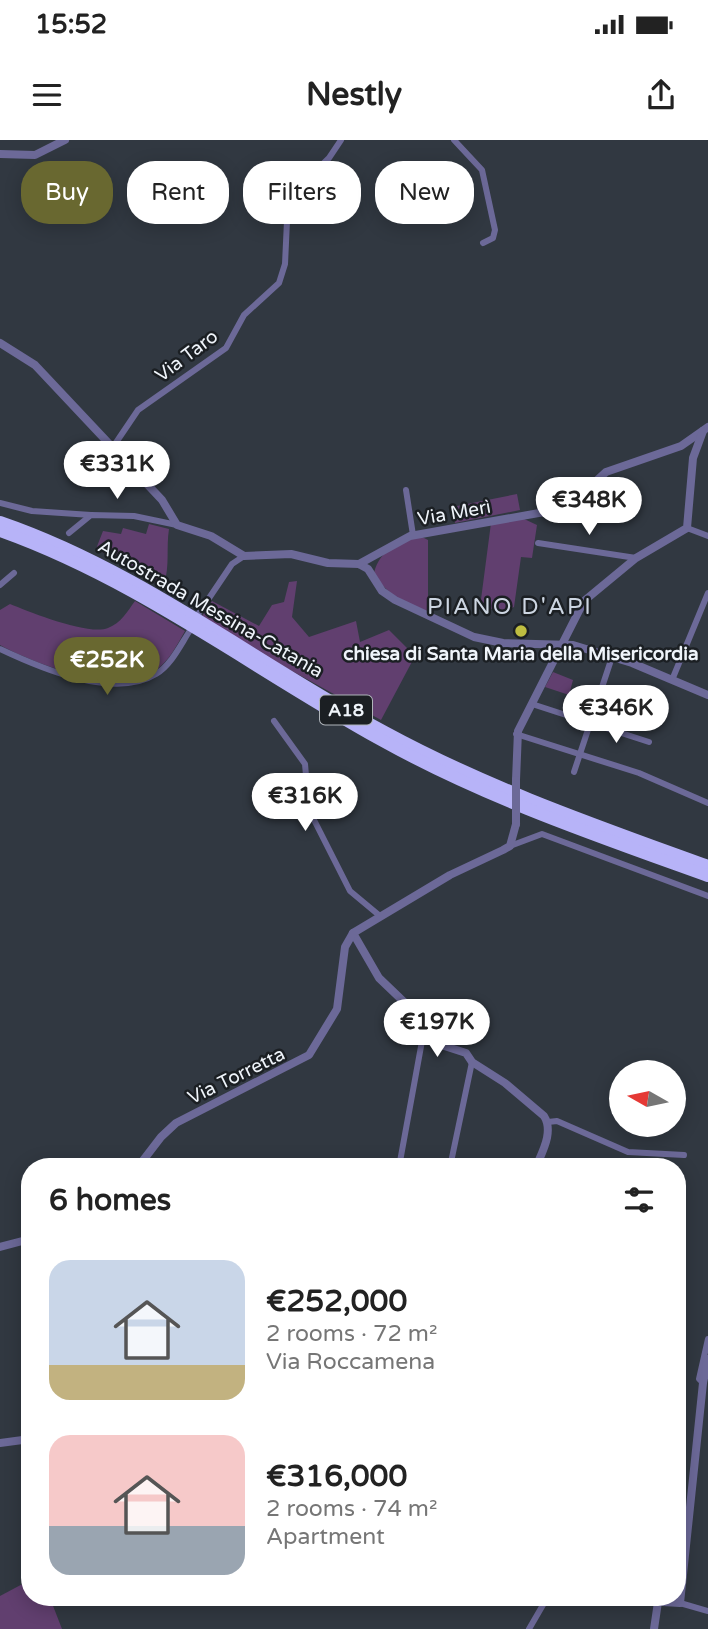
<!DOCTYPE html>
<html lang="en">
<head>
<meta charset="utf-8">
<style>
	body { margin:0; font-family:"Varela Round",sans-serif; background:#f2f2f2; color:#222; height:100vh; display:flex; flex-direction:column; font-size:26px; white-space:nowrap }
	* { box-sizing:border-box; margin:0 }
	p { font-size:23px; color:#767676 }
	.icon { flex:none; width:38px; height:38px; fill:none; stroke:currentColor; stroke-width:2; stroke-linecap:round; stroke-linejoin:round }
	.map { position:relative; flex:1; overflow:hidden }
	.drawer { position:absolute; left:21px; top:1018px; width:665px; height:448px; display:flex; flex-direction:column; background:#fff; border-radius:28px; box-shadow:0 4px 18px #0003 }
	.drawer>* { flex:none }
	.guide { position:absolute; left:21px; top:21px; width:667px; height:63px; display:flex; gap:14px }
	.needle { width:46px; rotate:279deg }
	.buttons { position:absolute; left:609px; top:920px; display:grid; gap:14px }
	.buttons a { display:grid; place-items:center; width:77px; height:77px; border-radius:50%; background:#fff; box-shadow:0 4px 18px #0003; font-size:35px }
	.price { position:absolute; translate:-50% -60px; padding:0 16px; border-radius:24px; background:#fff; color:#222; font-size:23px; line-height:46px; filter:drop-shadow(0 2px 4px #0008) }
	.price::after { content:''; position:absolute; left:50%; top:42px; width:21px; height:16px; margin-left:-10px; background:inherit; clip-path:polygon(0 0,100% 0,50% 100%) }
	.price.on { background:#696830; color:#fff }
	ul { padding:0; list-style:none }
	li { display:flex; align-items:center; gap:21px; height:175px; padding:0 28px }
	li span { display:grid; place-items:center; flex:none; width:196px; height:140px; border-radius:21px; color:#555 }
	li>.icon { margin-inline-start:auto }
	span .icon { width:84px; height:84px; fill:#fffc; stroke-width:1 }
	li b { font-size:30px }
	h2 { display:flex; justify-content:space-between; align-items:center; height:84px; padding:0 28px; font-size:30px }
	.chip { padding:0 24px; border-radius:28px; background:#fff; box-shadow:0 4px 18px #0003; font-size:24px; line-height:63px }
	.chip.on { background:#696830; color:#fff }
	.status { display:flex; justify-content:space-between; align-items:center; height:49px; padding:0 35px; background:#fff; direction:ltr }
	.status svg { height:19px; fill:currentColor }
	header { display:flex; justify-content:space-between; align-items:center; height:91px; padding:0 28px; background:#fff; font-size:32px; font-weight:700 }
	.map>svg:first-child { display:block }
	.green { fill:#613f6f }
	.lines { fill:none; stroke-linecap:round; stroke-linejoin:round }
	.minor { stroke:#6c6998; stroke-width:6 }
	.tertiary { stroke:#6c6998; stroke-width:8 }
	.motorway { stroke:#b7b3f8; stroke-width:12 }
	.tertiary-bridge { stroke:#6c6998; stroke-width:8 }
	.poi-dot { fill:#bfbe41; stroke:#1b1f23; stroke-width:2.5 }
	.labels { text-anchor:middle; stroke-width:5; stroke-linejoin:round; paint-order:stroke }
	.shield { fill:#1b1f23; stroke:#afb4ba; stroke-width:2 }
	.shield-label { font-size:18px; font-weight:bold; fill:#eff4fa }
	.street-label { font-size:19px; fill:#eff4fa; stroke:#1b1f23 }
	.poi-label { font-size:19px; font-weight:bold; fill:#eff4fa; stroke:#1b1f23 }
	.quarter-label { font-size:23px; letter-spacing:2px; fill:#cdd6e2; stroke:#1b1f23 }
</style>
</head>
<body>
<div class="status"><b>15:52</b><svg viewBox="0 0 49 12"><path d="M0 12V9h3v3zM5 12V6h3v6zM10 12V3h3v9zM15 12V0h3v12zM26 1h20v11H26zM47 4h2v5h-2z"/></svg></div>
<header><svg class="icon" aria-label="menu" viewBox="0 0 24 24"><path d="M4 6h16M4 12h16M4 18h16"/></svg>Nestly<svg class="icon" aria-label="share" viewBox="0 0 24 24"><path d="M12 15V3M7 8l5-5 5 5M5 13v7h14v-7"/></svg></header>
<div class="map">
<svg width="708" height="1489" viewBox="0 0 708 1489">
	<rect width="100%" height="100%" fill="#313841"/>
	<g class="green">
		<polygon points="517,354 520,370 455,383 452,367"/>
		<polygon points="522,378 537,385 532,418 521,417 514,467 505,471 480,467 491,383"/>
		<path d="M149,384L169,389C166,408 170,426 164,444L96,409L103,391L121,394L123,388L146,394Z"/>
		<path d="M420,396L428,400V474C406,463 386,455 374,433C380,409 399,402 420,396Z"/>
		<polygon points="297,441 292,477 309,497 356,481 360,502 389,490 415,516 381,580 263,515 202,476 212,461 259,486 272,465 284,462 289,442"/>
		<path d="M135,461L185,491C177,505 169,521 156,530C119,557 35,524 0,505V470L10,464C30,472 89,496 108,488C121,483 127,472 135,461Z"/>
		<polygon points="553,532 573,540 569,555 545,547"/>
		<polygon points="30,1440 30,1458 50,1458 62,1489 0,1489 0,1456"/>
	</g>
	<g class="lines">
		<g class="minor">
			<polyline points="454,0 482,30 495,90 493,98 483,103"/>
			<polyline points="113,307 138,270 226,208 244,175 279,143 285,124 287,81 294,52 329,18 341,0"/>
			<polyline points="406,350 413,395"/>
			<polyline points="0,363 32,371 91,375"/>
			<polyline points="687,388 708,396"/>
			<polyline points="69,393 91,375 134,376 177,385"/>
			<polyline points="538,403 636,418"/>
			<polyline points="0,445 14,433"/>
			<polyline points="199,473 232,424 244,416"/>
			<path d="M0,509C40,528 114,560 156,534C171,525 180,506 189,492"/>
			<polyline points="672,540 708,453"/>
			<polyline points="532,564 649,602"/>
			<polyline points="274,581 305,624 309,670 350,751 380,776"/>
			<polyline points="516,594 639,633 708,663"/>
			<polyline points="574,632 612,517"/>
			<polyline points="510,706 542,694 708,756"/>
			<polyline points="548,982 557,981 628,1012 684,1015"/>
			<polyline points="399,1027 422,901 428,895"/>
			<polyline points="450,1027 472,922"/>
			<polyline points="703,1243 699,1239 708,1199"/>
			<polyline points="680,1463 708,1471"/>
			<polyline points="529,1489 547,1458"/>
		</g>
		<g class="tertiary">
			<polyline points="0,14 35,15 65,0"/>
			<polyline points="0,203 35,225 162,360 177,385 211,396 244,416 291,414 328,423 359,424 368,429 382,451 395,460 474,497 503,503 573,505 632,523 708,555"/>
			<polyline points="359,424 410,396 567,368 606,332 681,306 708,287"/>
			<polyline points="516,640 518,591 584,461 636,418 687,388 693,318 703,291"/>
			<path d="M353,793L379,838L425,882L432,902L466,913L472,922L505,943L544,976C554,992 542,1012 536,1027"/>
			<polyline points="138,1027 161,997 176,983 309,915 337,869 345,807 353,793 450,735 503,710 510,706 516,684"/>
			<polyline points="0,1107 30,1099"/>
			<polyline points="0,1303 30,1299"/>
			<polyline points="336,1458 375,1458"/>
			<polyline points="595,1458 680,1463 703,1243 708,1219"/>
			<polyline points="654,1489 658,1462"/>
		</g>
		<g class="motorway">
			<path d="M0,382C140,430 256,523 385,592C488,648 598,686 708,726"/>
			<path d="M0,391C138,440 254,530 381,600C485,658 597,696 708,736"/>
		</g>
		<polyline class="tertiary-bridge" points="516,640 516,684"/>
	</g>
	<circle class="poi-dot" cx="521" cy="491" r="7"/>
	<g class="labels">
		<rect class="shield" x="320" y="555.5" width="52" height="29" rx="5"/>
		<g class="shield-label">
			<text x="346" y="576">A18</text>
		</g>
		<g class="street-label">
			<text transform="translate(186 215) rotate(-37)" y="7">Via Taro</text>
			<text transform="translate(454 372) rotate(-10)" y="7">Via Merì</text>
			<text transform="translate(211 468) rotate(30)" y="7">Autostrada Messina-Catania</text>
			<text transform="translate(236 935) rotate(-26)" y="7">Via Torretta</text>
		</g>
		<g class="poi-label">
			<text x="521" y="520">chiesa di Santa Maria della Misericordia</text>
		</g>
		<g class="quarter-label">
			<text x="510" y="474">PIANO D'API</text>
		</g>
	</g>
</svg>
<div class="buttons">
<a><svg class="needle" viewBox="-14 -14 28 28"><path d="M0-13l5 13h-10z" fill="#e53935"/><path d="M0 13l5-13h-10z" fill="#767676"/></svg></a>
</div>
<b class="price" style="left:117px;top:361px">€331K</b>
<b class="price" style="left:589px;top:397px">€348K</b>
<b class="price on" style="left:107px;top:557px">€252K</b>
<b class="price" style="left:616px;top:605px">€346K</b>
<b class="price" style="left:305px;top:693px">€316K</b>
<b class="price" style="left:437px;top:919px">€197K</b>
<div class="guide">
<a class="chip on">Buy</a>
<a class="chip">Rent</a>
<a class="chip">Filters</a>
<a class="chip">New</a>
</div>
<section class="drawer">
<h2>6 homes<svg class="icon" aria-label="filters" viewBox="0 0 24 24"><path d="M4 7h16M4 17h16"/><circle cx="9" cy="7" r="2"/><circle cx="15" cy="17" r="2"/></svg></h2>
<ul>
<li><span style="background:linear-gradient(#c9d6e8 75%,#c2b280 0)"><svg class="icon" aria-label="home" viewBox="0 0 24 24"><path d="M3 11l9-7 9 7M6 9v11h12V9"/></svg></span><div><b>€252,000</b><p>2 rooms · 72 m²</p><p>Via Roccamena</p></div></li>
<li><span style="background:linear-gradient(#f6c9c9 65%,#9aa5b1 0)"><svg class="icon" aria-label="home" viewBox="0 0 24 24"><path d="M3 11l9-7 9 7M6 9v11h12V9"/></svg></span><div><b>€316,000</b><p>2 rooms · 74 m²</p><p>Apartment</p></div></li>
</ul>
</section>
</div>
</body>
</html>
